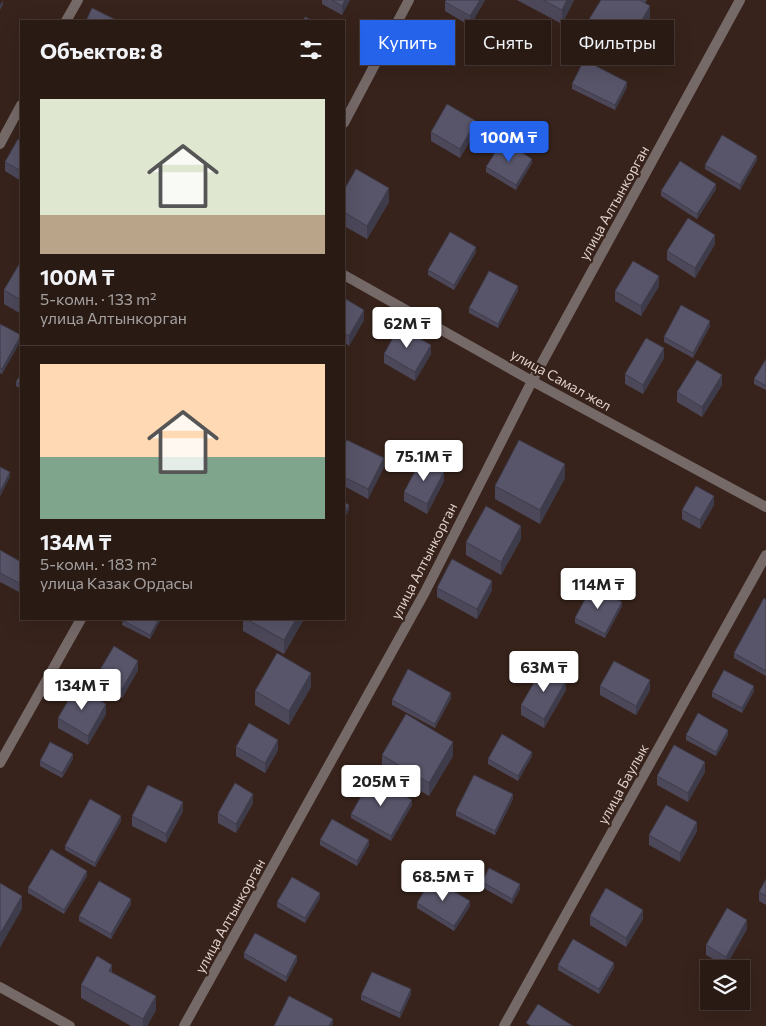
<!DOCTYPE html>
<html lang="ru">
<head>
<meta charset="utf-8">
<style>
	body { margin:0; font-family:Commissioner,sans-serif; background:#352722; color:#f1f3f6; height:100vh; display:flex; flex-direction:column; font-size:19px; white-space:nowrap }
	* { box-sizing:border-box; margin:0 }
	p { font-size:16px; color:#a5a1a0 }
	.icon { flex:none; width:28px; height:28px; fill:none; stroke:currentColor; stroke-width:2; stroke-linecap:round; stroke-linejoin:round }
	.map { position:relative; flex:1; overflow:hidden }
	.panel { position:absolute; left:20px; top:20px; width:325px; height:600px; display:flex; flex-direction:column; background:#291a14; border-radius:0px; box-shadow:0 5px 20px #0002,0 0 0 1px #453834 }
	.panel>* { flex:none }
	.guide { position:absolute; left:360px; top:20px; width:330px; height:45px; display:flex; gap:10px }
	.tools { position:absolute; left:700px; top:960px; display:grid; gap:10px }
	.tools a { display:grid; place-items:center; width:50px; height:50px; border-radius:0px; background:#291a14; box-shadow:0 5px 20px #0002,0 0 0 1px #453834; font-size:25px }
	.price { position:absolute; translate:-50% -42px; padding:0 11px; border-radius:5px; background:#fff; color:#222; font-size:16px; line-height:32px; filter:drop-shadow(0 1px 2px #0008) }
	.price::after { content:''; position:absolute; left:50%; top:30px; width:15px; height:11px; margin-left:-8px; background:inherit; clip-path:polygon(0 0,100% 0,50% 100%) }
	.price.selected { background:#2563eb; color:#fff }
	ul { padding:0; list-style:none }
	li { display:grid; align-content:center; gap:10px; height:265px; padding:0 20px }
	li+li { border-top:1px solid #453834 }
	li span { display:grid; place-items:center; height:155px; border-radius:0px; color:#555 }
	li>.icon { margin-inline-start:auto }
	span .icon { width:90px; height:90px; fill:#fffc; stroke-width:1 }
	li b { font-size:21px }
	h2 { display:flex; justify-content:space-between; align-items:center; height:60px; padding:0 20px; font-size:21px }
	.chip { padding:0 18px; border-radius:0px; background:#291a14; box-shadow:0 5px 20px #0002,0 0 0 1px #453834; font-size:18px; line-height:45px }
	.chip.selected { background:#2563eb; color:#fff }
	.map>svg:first-child { display:block }
	.lines { fill:none; stroke-linecap:round; stroke-linejoin:round }
	.minor { stroke:#766a69; stroke-width:10 }
	.wall { fill:#4c485a }
	.shaded-wall { fill:#3e3b4a }
	.building { fill:#585469; stroke:#3e3b4a }
	.labels { text-anchor:middle; stroke-width:4.5; stroke-linejoin:round; paint-order:stroke }
	.street-label { font-size:14px; fill:#dfd1cb; stroke:#37231b }
</style>
</head>
<body>
<div class="map">
<svg width="766" height="1026" viewBox="0 0 766 1026">
	<rect width="100%" height="100%" fill="#37231b"/>
	<g class="lines">
		<g class="minor">
			<polyline points="66,21 78,0"/>
			<polyline points="344,123 409,0"/>
			<polyline points="0,144 21,105"/>
			<polyline points="344,275 532,381 766,507"/>
			<polyline points="0,763 81,619"/>
			<polyline points="0,987 70,1026"/>
			<polyline points="184,1026 425,592 532,381 740,0"/>
			<polyline points="504,1026 766,555"/>
		</g>
	</g>
	<g class="wall">
		<polygon points="322,0 350,0 342,15 322,4"/>
		<polygon points="485,0 470,26 445,11 445,2"/>
		<polygon points="517,0 574,0 562,24"/>
		<polygon points="601,0 647,0 645,3 650,20 628,58 588,35 588,21"/>
		<polygon points="572,84 627,87 615,110 572,89"/>
		<polygon points="476,130 460,158 431,141 431,132"/>
		<polygon points="21,141 21,181 5,171 5,162"/>
		<polygon points="757,160 740,190 705,169 705,165"/>
		<polygon points="532,163 516,190 486,172 486,167"/>
		<polygon points="716,189 697,219 661,196 661,191"/>
		<polygon points="344,190 389,202 367,239 344,226"/>
		<polygon points="715,244 695,278 667,260 667,251"/>
		<polygon points="476,252 454,290 428,275 428,270"/>
		<polygon points="21,261 21,314 4,304 4,290"/>
		<polygon points="659,286 641,316 615,301 615,291"/>
		<polygon points="518,291 498,328 469,313 469,308"/>
		<polygon points="344,298 364,320 349,346 344,342"/>
		<polygon points="0,324 21,340 2,374 0,373"/>
		<polygon points="710,326 693,358 664,342 664,337"/>
		<polygon points="384,354 431,354 415,381 384,363"/>
		<polygon points="664,358 643,394 625,384 625,374"/>
		<polygon points="766,359 766,390 754,384 754,379"/>
		<polygon points="21,374 21,389 16,386 16,382"/>
		<polygon points="722,385 702,417 677,402 677,392"/>
		<polygon points="344,446 384,467 368,499 344,486"/>
		<polygon points="565,478 540,524 495,499 495,486"/>
		<polygon points="444,481 427,514 404,501 404,492"/>
		<polygon points="714,505 700,529 682,519 682,510"/>
		<polygon points="521,539 501,575 466,555 466,542"/>
		<polygon points="0,550 21,562 21,588 19,592 0,582"/>
		<polygon points="437,588 492,590 477,619 437,597"/>
		<polygon points="766,600 766,676 734,658 734,653"/>
		<polygon points="622,606 605,638 575,623 575,618"/>
		<polygon points="123,619 161,619 150,639 122,625"/>
		<polygon points="243,619 304,619 284,654 243,631"/>
		<polygon points="138,670 122,698 97,684 97,675"/>
		<polygon points="600,686 650,690 636,715 600,695"/>
		<polygon points="311,687 289,725 255,705 255,691"/>
		<polygon points="566,690 544,728 521,715 521,705"/>
		<polygon points="754,691 742,713 712,697 712,692"/>
		<polygon points="451,698 435,728 392,705 392,700"/>
		<polygon points="106,714 88,745 58,728 58,718"/>
		<polygon points="686,735 728,735 716,756 686,740"/>
		<polygon points="236,747 278,750 265,773 236,756"/>
		<polygon points="382,755 453,756 429,796 382,768"/>
		<polygon points="532,756 518,781 488,764 488,759"/>
		<polygon points="73,759 62,778 40,766 40,761"/>
		<polygon points="705,772 688,802 657,785 657,776"/>
		<polygon points="513,799 495,835 456,816 456,811"/>
		<polygon points="253,803 236,833 218,823 218,813"/>
		<polygon points="412,805 391,841 351,818 351,814"/>
		<polygon points="183,811 166,843 132,826 132,816"/>
		<polygon points="121,821 95,867 65,850 65,846"/>
		<polygon points="697,831 680,862 649,845 649,835"/>
		<polygon points="320,840 369,845 357,866 320,845"/>
		<polygon points="87,876 64,914 28,893 28,888"/>
		<polygon points="766,879 766,905 759,901 759,892"/>
		<polygon points="482,882 520,889 512,904 482,887"/>
		<polygon points="320,898 305,923 277,907 277,902"/>
		<polygon points="417,903 470,906 454,931 417,908"/>
		<polygon points="131,904 111,939 79,921 79,916"/>
		<polygon points="590,916 643,919 626,947 590,925"/>
		<polygon points="747,929 726,966 706,955 706,945"/>
		<polygon points="244,953 297,961 286,982 244,958"/>
		<polygon points="558,965 614,968 599,994 558,970"/>
		<polygon points="112,973 156,1010 147,1026 131,1026 81,998 81,985"/>
		<polygon points="411,994 400,1018 361,1000 361,995"/>
	</g>
	<g class="shaded-wall">
		<polygon points="3,0 3,5 0,10 0,5"/>
		<polygon points="345,0 350,0 342,15 342,6"/>
		<polygon points="480,0 485,0 470,26 470,16"/>
		<polygon points="567,0 574,0 562,24 562,10"/>
		<polygon points="650,6 650,20 628,58 628,44"/>
		<polygon points="627,82 627,87 615,110 615,105"/>
		<polygon points="476,121 476,130 460,158 460,149"/>
		<polygon points="757,156 757,160 740,190 740,185"/>
		<polygon points="532,159 532,163 516,190 516,185"/>
		<polygon points="716,184 716,189 697,219 697,214"/>
		<polygon points="389,188 389,202 367,239 367,226"/>
		<polygon points="715,235 715,244 695,278 695,268"/>
		<polygon points="476,247 476,252 454,290 454,285"/>
		<polygon points="659,276 659,286 641,316 641,306"/>
		<polygon points="518,286 518,291 498,328 498,324"/>
		<polygon points="364,310 364,320 349,346 349,336"/>
		<polygon points="710,321 710,326 693,358 693,353"/>
		<polygon points="21,335 21,340 2,374 2,369"/>
		<polygon points="431,345 431,354 415,381 415,372"/>
		<polygon points="664,348 664,358 643,394 643,385"/>
		<polygon points="722,375 722,385 702,417 702,407"/>
		<polygon points="384,458 384,467 368,499 368,489"/>
		<polygon points="565,464 565,478 540,524 540,510"/>
		<polygon points="10,472 10,477 0,497 0,492"/>
		<polygon points="444,472 444,481 427,514 427,504"/>
		<polygon points="714,496 714,505 700,529 700,520"/>
		<polygon points="349,505 349,510 344,520 344,515"/>
		<polygon points="521,526 521,539 501,575 501,562"/>
		<polygon points="21,578 21,588 19,592 19,583"/>
		<polygon points="492,581 492,590 477,619 477,609"/>
		<polygon points="622,602 622,606 605,638 605,634"/>
		<polygon points="159,619 161,619 150,639 150,635"/>
		<polygon points="296,619 304,619 284,654 284,640"/>
		<polygon points="138,661 138,670 122,698 122,689"/>
		<polygon points="311,673 311,687 289,725 289,711"/>
		<polygon points="650,680 650,690 636,715 636,706"/>
		<polygon points="566,681 566,690 544,728 544,719"/>
		<polygon points="754,686 754,691 742,713 742,708"/>
		<polygon points="451,693 451,698 435,728 435,724"/>
		<polygon points="106,704 106,714 88,745 88,736"/>
		<polygon points="728,730 728,735 716,756 716,752"/>
		<polygon points="278,740 278,750 265,773 265,763"/>
		<polygon points="453,742 453,756 429,796 429,783"/>
		<polygon points="532,752 532,756 518,781 518,776"/>
		<polygon points="73,754 73,759 62,778 62,773"/>
		<polygon points="705,762 705,772 688,802 688,793"/>
		<polygon points="253,794 253,803 236,833 236,824"/>
		<polygon points="513,794 513,799 495,835 495,831"/>
		<polygon points="412,800 412,805 391,841 391,836"/>
		<polygon points="183,802 183,811 166,843 166,834"/>
		<polygon points="121,816 121,821 95,867 95,863"/>
		<polygon points="697,822 697,831 680,862 680,853"/>
		<polygon points="369,840 369,845 357,866 357,861"/>
		<polygon points="87,871 87,876 64,914 64,910"/>
		<polygon points="520,884 520,889 512,904 512,899"/>
		<polygon points="320,893 320,898 305,923 305,918"/>
		<polygon points="22,896 22,909 0,948 0,934"/>
		<polygon points="131,899 131,904 111,939 111,934"/>
		<polygon points="470,901 470,906 454,931 454,926"/>
		<polygon points="643,910 643,919 626,947 626,938"/>
		<polygon points="747,920 747,929 726,966 726,957"/>
		<polygon points="297,956 297,961 286,982 286,977"/>
		<polygon points="614,963 614,968 599,994 599,989"/>
		<polygon points="112,965 112,978 109,971"/>
		<polygon points="411,989 411,994 400,1018 400,1013"/>
		<polygon points="156,996 156,1010 147,1026 143,1026 143,1019"/>
		<polygon points="333,1019 333,1024 332,1026 329,1026"/>
	</g>
	<g class="building">
		<polygon points="332,0 345,0 342,6"/>
		<polygon points="446,0 480,0 470,16 445,2"/>
		<polygon points="543,0 567,0 562,10"/>
		<polygon points="601,0 640,0 650,6 628,44 588,21"/>
		<polygon points="92,8 118,21 86,21"/>
		<polygon points="305,17 314,21 303,21"/>
		<polygon points="584,60 627,82 615,105 572,84"/>
		<polygon points="447,104 476,121 460,149 431,132"/>
		<polygon points="722,135 757,156 740,185 705,165"/>
		<polygon points="18,139 21,141 21,171 5,162"/>
		<polygon points="503,140 532,159 516,185 486,167"/>
		<polygon points="680,161 716,184 697,214 661,191"/>
		<polygon points="356,169 389,188 367,226 344,212 344,190"/>
		<polygon points="688,218 715,235 695,268 667,251"/>
		<polygon points="450,232 476,247 454,285 428,270"/>
		<polygon points="21,261 21,300 4,290"/>
		<polygon points="633,261 659,276 641,306 615,291"/>
		<polygon points="489,271 518,286 498,324 469,308"/>
		<polygon points="344,298 364,310 349,336 344,333"/>
		<polygon points="681,305 710,321 693,353 664,337"/>
		<polygon points="0,324 21,335 2,369 0,368"/>
		<polygon points="399,327 431,345 415,372 384,354"/>
		<polygon points="646,338 664,348 643,385 625,374"/>
		<polygon points="766,359 766,386 754,379"/>
		<polygon points="697,360 722,375 702,407 677,392"/>
		<polygon points="21,374 21,385 16,382"/>
		<polygon points="347,440 384,458 368,489 344,477 344,446"/>
		<polygon points="519,440 565,464 540,510 495,486"/>
		<polygon points="421,460 444,472 427,504 404,492"/>
		<polygon points="0,467 10,472 0,492"/>
		<polygon points="696,486 714,496 700,520 682,510"/>
		<polygon points="344,502 349,505 344,515"/>
		<polygon points="486,506 521,526 501,562 466,542"/>
		<polygon points="0,550 21,562 21,578 19,583 0,573"/>
		<polygon points="452,559 492,581 477,609 437,588"/>
		<polygon points="592,586 622,602 605,634 575,618"/>
		<polygon points="764,598 766,600 766,671 734,653"/>
		<polygon points="123,619 159,619 150,635 122,620"/>
		<polygon points="246,619 296,619 284,640"/>
		<polygon points="114,646 138,661 122,689 97,675"/>
		<polygon points="277,653 311,673 289,711 255,691"/>
		<polygon points="614,661 650,680 636,706 600,686"/>
		<polygon points="543,667 566,681 544,719 521,705"/>
		<polygon points="408,669 451,693 435,724 392,700"/>
		<polygon points="724,670 754,686 742,708 712,692"/>
		<polygon points="76,687 106,704 88,736 58,718"/>
		<polygon points="698,713 728,730 716,752 686,735"/>
		<polygon points="406,714 453,742 429,783 382,755"/>
		<polygon points="249,723 278,740 265,763 236,747"/>
		<polygon points="502,734 532,752 518,776 488,759"/>
		<polygon points="50,742 73,754 62,773 40,761"/>
		<polygon points="674,745 705,762 688,793 657,776"/>
		<polygon points="474,775 513,794 495,831 456,811"/>
		<polygon points="372,777 412,800 391,836 351,814"/>
		<polygon points="235,783 253,794 236,824 218,813"/>
		<polygon points="148,785 183,802 166,834 132,816"/>
		<polygon points="90,799 121,816 95,863 65,846"/>
		<polygon points="666,805 697,822 680,853 649,835"/>
		<polygon points="332,819 369,840 357,861 320,840"/>
		<polygon points="51,849 87,871 64,910 28,888"/>
		<polygon points="489,868 520,884 512,899 482,882"/>
		<polygon points="292,877 320,893 305,918 277,902"/>
		<polygon points="432,878 470,901 454,926 417,903"/>
		<polygon points="766,879 766,896 759,892"/>
		<polygon points="99,881 131,899 111,934 79,916"/>
		<polygon points="0,883 22,896 0,934"/>
		<polygon points="606,888 643,910 626,938 590,916"/>
		<polygon points="727,908 747,920 726,957 706,945"/>
		<polygon points="255,933 297,956 286,977 244,953"/>
		<polygon points="573,939 614,963 599,989 558,965"/>
		<polygon points="97,956 112,965 109,971 156,996 143,1019 81,985"/>
		<polygon points="372,972 411,989 400,1013 361,995"/>
		<polygon points="289,996 333,1019 329,1026 274,1026"/>
		<polygon points="538,1004 573,1026 531,1026 526,1023"/>
	</g>
	<g class="labels">
		<g class="street-label">
			<text transform="translate(614 203) rotate(-61)" y="5">улица Алтынкорган</text>
			<text transform="translate(561 380) rotate(29)" y="5">улица Самал жел</text>
			<text transform="translate(424 561) rotate(-63)" y="5">улица Алтынкорган</text>
			<text transform="translate(623 784) rotate(-61)" y="5">улица Баулык</text>
			<text transform="translate(230 916) rotate(-61)" y="5">улица Алтынкорган</text>
		</g>
	</g>
</svg>
<div class="tools">
<a><svg class="icon" aria-label="layers" viewBox="0 0 24 24"><path d="M12 4l9 5-9 5-9-5zM3 14l9 5 9-5"/></svg></a>
</div>
<b class="price selected" style="left:509px;top:163px">100M ₸</b>
<b class="price" style="left:407px;top:349px">62M ₸</b>
<b class="price" style="left:424px;top:482px">75.1M ₸</b>
<b class="price" style="left:598px;top:610px">114M ₸</b>
<b class="price" style="left:544px;top:693px">63M ₸</b>
<b class="price" style="left:82px;top:711px">134M ₸</b>
<b class="price" style="left:381px;top:807px">205M ₸</b>
<b class="price" style="left:443px;top:902px">68.5M ₸</b>
<div class="guide">
<a class="chip selected">Купить</a>
<a class="chip">Снять</a>
<a class="chip">Фильтры</a>
</div>
<section class="panel">
<h2>Объектов: 8<svg class="icon" aria-label="filters" viewBox="0 0 24 24"><path d="M4 7h16M4 17h16"/><circle cx="9" cy="7" r="2"/><circle cx="15" cy="17" r="2"/></svg></h2>
<ul>
<li><span style="background:linear-gradient(#dfe7d0 75%,#b9a48a 0)"><svg class="icon" aria-label="home" viewBox="0 0 24 24"><path d="M3 11l9-7 9 7M6 9v11h12V9"/></svg></span><div><b>100M ₸</b><p>5-комн. · 133 m²</p><p>улица Алтынкорган</p></div></li>
<li><span style="background:linear-gradient(#ffd9b3 60%,#7fa58c 0)"><svg class="icon" aria-label="home" viewBox="0 0 24 24"><path d="M3 11l9-7 9 7M6 9v11h12V9"/></svg></span><div><b>134M ₸</b><p>5-комн. · 183 m²</p><p>улица Казак Ордасы</p></div></li>
</ul>
</section>
</div>
</body>
</html>
